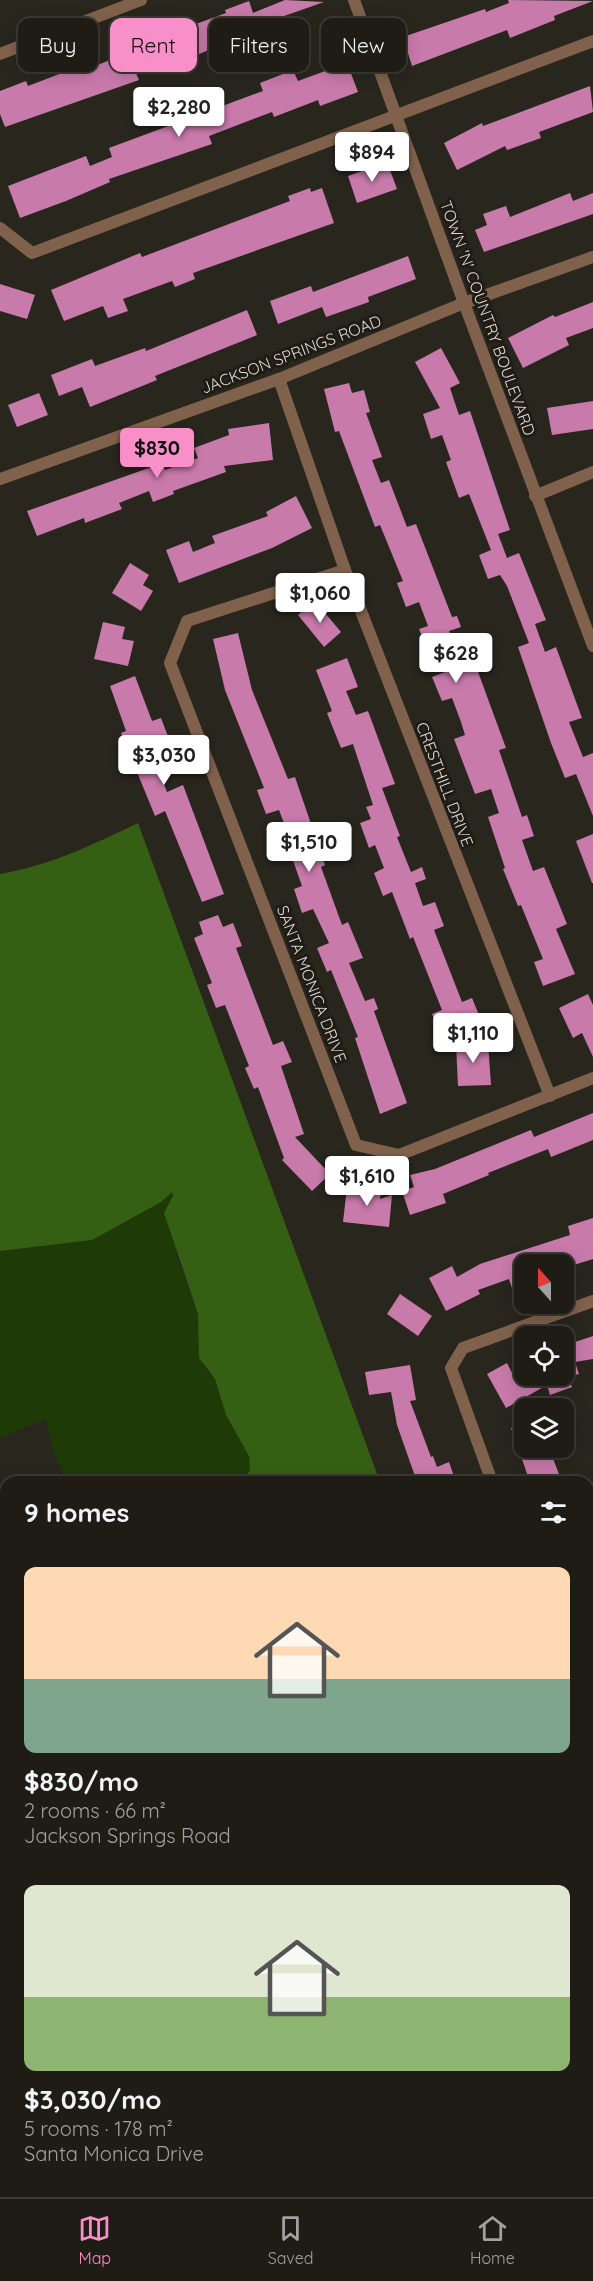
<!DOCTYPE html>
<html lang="en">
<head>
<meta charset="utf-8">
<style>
	body { margin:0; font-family:Quicksand,sans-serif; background:#27251f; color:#f1f3f6; height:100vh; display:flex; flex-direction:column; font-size:22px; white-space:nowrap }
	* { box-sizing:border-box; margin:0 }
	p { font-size:20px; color:#a1a1a1 }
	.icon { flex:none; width:33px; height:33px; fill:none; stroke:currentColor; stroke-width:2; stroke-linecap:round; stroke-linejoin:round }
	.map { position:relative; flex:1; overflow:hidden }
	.drawer { position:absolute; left:0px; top:1476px; width:594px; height:722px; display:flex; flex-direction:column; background:#1f1c16; border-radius:18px 18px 0 0; box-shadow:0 3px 15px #0003,0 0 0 2px #3c3a35 }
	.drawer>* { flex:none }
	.guide { position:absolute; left:18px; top:18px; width:558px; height:54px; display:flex; gap:12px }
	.needle { width:39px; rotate:339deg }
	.tools { position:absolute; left:514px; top:1254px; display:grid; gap:12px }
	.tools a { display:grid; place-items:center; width:60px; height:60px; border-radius:12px; background:#1f1c16; box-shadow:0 3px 15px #0003,0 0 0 2px #3c3a35; font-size:30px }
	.price { position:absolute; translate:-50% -51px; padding:0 14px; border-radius:6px; background:#fff; color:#222; font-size:20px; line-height:39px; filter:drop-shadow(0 2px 3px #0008) }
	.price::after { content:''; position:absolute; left:50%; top:36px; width:18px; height:14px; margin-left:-9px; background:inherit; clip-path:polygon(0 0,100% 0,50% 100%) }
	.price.active { background:#f98fc9; color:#111 }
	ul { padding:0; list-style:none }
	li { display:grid; align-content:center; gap:12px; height:318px; padding:0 24px }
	li span { display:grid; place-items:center; height:186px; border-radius:12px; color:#555 }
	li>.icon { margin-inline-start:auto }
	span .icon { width:108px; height:108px; fill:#fffc; stroke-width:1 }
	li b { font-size:26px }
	h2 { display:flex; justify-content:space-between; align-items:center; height:72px; padding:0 24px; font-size:26px }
	.chip { padding:0 21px; border-radius:12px; background:#1f1c16; box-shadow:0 3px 15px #0003,0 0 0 2px #3c3a35; font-size:21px; line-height:54px }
	.chip.active { background:#f98fc9; color:#111 }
	.tabs { display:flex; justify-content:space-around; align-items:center; height:84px; border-top:2px solid #3c3a35; background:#1f1c16; font-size:16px; color:#a1a1a1 }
	.tabs a { display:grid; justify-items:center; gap:3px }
	.tabs .active { color:#f98fc9 }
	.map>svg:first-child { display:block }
	.green { fill:#1e3b07 }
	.forest { fill:#355f13 }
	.building { fill:#c87aab }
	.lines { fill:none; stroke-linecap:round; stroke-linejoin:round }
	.service { stroke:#80624c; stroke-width:8 }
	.minor { stroke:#80624c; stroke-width:12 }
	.tertiary { stroke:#80624c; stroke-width:12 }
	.labels { text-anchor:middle; stroke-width:6; stroke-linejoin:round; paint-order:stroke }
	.street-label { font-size:16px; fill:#dfdcd7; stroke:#201c15 }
</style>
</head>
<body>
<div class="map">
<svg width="593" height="2197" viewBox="0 0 593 2197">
	<rect width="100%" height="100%" fill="#29261e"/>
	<g class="green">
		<polygon points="172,1191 176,1254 198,1314 203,1366 215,1379 226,1415 250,1456 250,1470 241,1482 66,1482 51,1444 46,1419 0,1438 0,1251 92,1240"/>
		<polygon points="588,2048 593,2061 593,2197 274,2197 272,2192 588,2192"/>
	</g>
	<path class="forest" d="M138,823L380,1482H241L250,1470L249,1456L226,1415L215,1379L199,1358L198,1314L164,1213L173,1196L172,1192L161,1202L92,1240L0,1251V874C49,866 94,844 138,823Z"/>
	<g class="building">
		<polygon points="285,0 324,2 270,21 274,31 239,45 237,39 184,60 186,64 162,73 157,63 135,71 139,80 5,127 0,114 0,91 26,81 28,86 80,66 82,71 138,49 136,46 226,13 225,10 249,1 253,13"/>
		<polygon points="508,0 593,1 554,16 555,20 510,38 507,30 412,66 403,37 485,9 486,12 509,3"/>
		<polygon points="347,63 358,92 320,106 318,100 274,117 272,112 209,136 212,144 109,179 110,182 66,201 20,218 8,186 86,156 90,166 112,157 109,148 263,91 260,83 293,70 298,81"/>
		<polygon points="590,86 593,112 539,132 541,138 507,150 505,146 457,170 444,143 482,123 483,126"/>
		<polygon points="387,162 397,189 357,203 348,176"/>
		<polygon points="310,188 311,192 322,188 334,223 193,273 195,279 175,287 172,281 123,299 128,311 108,318 103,306 64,321 51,290 140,253 142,257 290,201 288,196"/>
		<polygon points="570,193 573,201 593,193 593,214 484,252 475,230 487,225 483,214 506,206 510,217"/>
		<polygon points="408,256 416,279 368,297 369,302 326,317 322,307 278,324 270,301 311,286 313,292"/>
		<polygon points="0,284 35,295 27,319 0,311"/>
		<polygon points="593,302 593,328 566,338 569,345 523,368 508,338 553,315 555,317"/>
		<polygon points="247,310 257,335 155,376 157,380 90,407 82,387 59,396 51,375 92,359 95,366 145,348 146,351"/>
		<polygon points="441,348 460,383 450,388 459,415 470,411 510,530 498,534 507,558 519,553 546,620 535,624 545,652 556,647 582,718 569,722 583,757 593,753 593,816 576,774 565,778 551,743 518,647 529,643 507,586 500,575 488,579 479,555 491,550 469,494 459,498 446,462 451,460 442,435 431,439 423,414 440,408 415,362"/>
		<polygon points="349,383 352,393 364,390 370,412 366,413 382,457 372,460 381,483 389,480 407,527 416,524 452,617 457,616 461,627 449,631 461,666 474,661 506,748 499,750 522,817 527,815 534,836 522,840 533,871 544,867 567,924 556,929 575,974 543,986 534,962 543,959 521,905 518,906 503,869 505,868 488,817 499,813 491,789 475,794 454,739 465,735 461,722 452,698 442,701 432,677 445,672 434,641 425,644 419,629 428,626 419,602 406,607 397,583 403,581 380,525 375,527 339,431 335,432 324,389"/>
		<polygon points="39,393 48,415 17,427 8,405"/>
		<polygon points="593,401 593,429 552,435 547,408"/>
		<polygon points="269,423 273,460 224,466 226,472 173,491 174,494 153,502 149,491 119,503 122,509 85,523 84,518 37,536 27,511 163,463 165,470 198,458 194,448 229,435 228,429"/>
		<polygon points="296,496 312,528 272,548 179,583 166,550 189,541 193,552 215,543 212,536 268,516 266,512"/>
		<polygon points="130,563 149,575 143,585 153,591 141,611 112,593"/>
		<polygon points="315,601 341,632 324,647 298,615"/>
		<polygon points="103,622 125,627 122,639 134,641 128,666 94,659"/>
		<polygon points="238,633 252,690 288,779 295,777 325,865 321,867 342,925 348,922 363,958 349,963 365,1001 374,998 378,1009 374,1011 407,1103 380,1114 355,1038 358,1037 331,970 327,972 317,948 329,943 313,909 302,913 294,889 302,886 284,835 288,834 279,810 266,814 257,790 264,788 225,690 213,639"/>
		<polygon points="347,658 358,687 346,691 356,715 368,711 395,784 382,788 400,836 397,837 411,872 422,867 426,879 415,883 423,906 435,902 444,926 434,930 462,1002 472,998 481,1020 441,1036 432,1014 442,1010 413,937 410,939 392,892 383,896 374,873 384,868 375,845 369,848 360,823 371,819 366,807 373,805 353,744 341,748 327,713 332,711 316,670"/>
		<polygon points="135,676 152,721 161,718 169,739 149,747 167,792 183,785 224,894 202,902 165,811 155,816 121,733 126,731 110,686"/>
		<polygon points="593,834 593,883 592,883 576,841"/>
		<polygon points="218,915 223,927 233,923 242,946 236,948 273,1045 283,1041 292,1062 281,1066 304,1134 295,1137 330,1174 312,1191 282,1160 284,1158 258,1087 254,1089 245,1068 249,1066 225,1005 216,1008 207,985 212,983 194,938 203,934 199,922"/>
		<polygon points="588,994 593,1005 593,1057 582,1033 573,1038 559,1008"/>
		<polygon points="488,1042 491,1085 458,1086 456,1044"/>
		<polygon points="593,1113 593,1140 551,1157 548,1149 488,1173 489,1175 443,1194 446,1203 410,1215 402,1191 414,1187 410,1175 435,1169 531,1130 534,1137"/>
		<polygon points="347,1187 381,1190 380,1199 392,1195 389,1227 343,1222"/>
		<polygon points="593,1218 593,1259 564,1268 564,1264 525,1264 525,1286 513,1291 509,1279 478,1290 480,1294 446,1311 429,1278 452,1266 457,1277 480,1264 570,1235 568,1226"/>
		<polygon points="400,1294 432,1316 418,1336 387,1314"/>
		<polygon points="566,1335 569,1344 593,1336 593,1359 575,1362 579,1374 568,1377 572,1387 550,1395 547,1385 506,1408 487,1374 507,1363 513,1375 523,1369 525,1376 564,1376"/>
		<polygon points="410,1365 416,1400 410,1401 431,1457 433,1456 437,1467 449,1462 456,1482 417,1482 397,1425 391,1392 369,1395 365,1372"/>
		<polygon points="525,1424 525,1448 549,1448 562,1482 530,1482 511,1428"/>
	</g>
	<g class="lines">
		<g class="service">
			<polyline points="0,1637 6,1635"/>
			<polyline points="0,1810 6,1827"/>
			<polyline points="0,1943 6,1960"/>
			<polyline points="0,2049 6,2066"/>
			<polyline points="0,2118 6,2116"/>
			<polyline points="0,2183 6,2181"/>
			<polyline points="47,2192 49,2197"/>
			<polyline points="230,2192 232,2197"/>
		</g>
		<g class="minor">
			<polyline points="354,0 464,303"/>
			<polyline points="0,54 141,0"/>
			<polyline points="0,228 32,253 593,41"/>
			<polyline points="279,379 345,570 550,1096"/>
			<polyline points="535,496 593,472"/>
			<polyline points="345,570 187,621 170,663 356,1145 399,1155 593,1078"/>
			<polyline points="492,1482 451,1368 463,1348 593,1301"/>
			<polyline points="588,1747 593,1761"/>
		</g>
		<g class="tertiary">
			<polyline points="464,303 593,646"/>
			<polyline points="0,479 279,379 464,303 593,257"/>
		</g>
	</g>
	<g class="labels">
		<g class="street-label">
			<text transform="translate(488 318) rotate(70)" y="6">TOWN 'N' COUNTRY BOULEVARD</text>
			<text transform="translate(291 354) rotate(-21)" y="6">JACKSON SPRINGS ROAD</text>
			<text transform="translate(445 784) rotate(69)" y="6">CRESTHILL DRIVE</text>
			<text transform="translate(312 984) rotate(69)" y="6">SANTA MONICA DRIVE</text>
		</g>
	</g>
</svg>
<div class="tools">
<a><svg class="needle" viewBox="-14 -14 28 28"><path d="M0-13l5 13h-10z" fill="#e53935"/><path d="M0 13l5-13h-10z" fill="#a1a1a1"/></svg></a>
<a><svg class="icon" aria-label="locate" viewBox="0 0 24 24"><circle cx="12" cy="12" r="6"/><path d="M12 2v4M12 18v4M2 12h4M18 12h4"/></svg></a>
<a><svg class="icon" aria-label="layers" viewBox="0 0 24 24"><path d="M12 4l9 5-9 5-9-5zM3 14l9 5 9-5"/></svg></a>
</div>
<b class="price" style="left:179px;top:138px">$2,280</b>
<b class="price" style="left:372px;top:183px">$894</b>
<b class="price active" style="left:157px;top:479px">$830</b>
<b class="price" style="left:320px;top:624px">$1,060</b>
<b class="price" style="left:456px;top:684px">$628</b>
<b class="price" style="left:164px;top:786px">$3,030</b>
<b class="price" style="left:309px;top:873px">$1,510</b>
<b class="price" style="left:473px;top:1064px">$1,110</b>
<b class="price" style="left:367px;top:1207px">$1,610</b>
<div class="guide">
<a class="chip">Buy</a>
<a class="chip active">Rent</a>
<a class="chip">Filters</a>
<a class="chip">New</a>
</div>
<section class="drawer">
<h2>9 homes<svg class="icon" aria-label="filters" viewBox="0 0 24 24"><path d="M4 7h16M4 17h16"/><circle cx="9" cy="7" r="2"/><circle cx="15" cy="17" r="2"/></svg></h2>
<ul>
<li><span style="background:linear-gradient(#ffd9b3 60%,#7fa58c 0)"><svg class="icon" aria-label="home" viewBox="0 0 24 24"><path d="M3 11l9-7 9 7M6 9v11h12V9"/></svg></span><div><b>$830/mo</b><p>2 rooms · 66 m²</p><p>Jackson Springs Road</p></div></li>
<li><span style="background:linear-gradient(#dfe7d0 60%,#8fb573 0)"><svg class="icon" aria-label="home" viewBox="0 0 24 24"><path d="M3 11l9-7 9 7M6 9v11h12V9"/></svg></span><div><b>$3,030/mo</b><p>5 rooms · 178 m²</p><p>Santa Monica Drive</p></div></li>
</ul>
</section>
</div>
<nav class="tabs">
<a class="active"><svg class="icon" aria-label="map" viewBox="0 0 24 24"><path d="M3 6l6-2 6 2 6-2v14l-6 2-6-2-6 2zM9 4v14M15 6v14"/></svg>Map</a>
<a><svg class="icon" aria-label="saved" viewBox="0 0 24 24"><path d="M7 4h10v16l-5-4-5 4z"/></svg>Saved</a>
<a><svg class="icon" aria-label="home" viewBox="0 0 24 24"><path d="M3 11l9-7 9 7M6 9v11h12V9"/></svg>Home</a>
</nav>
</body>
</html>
